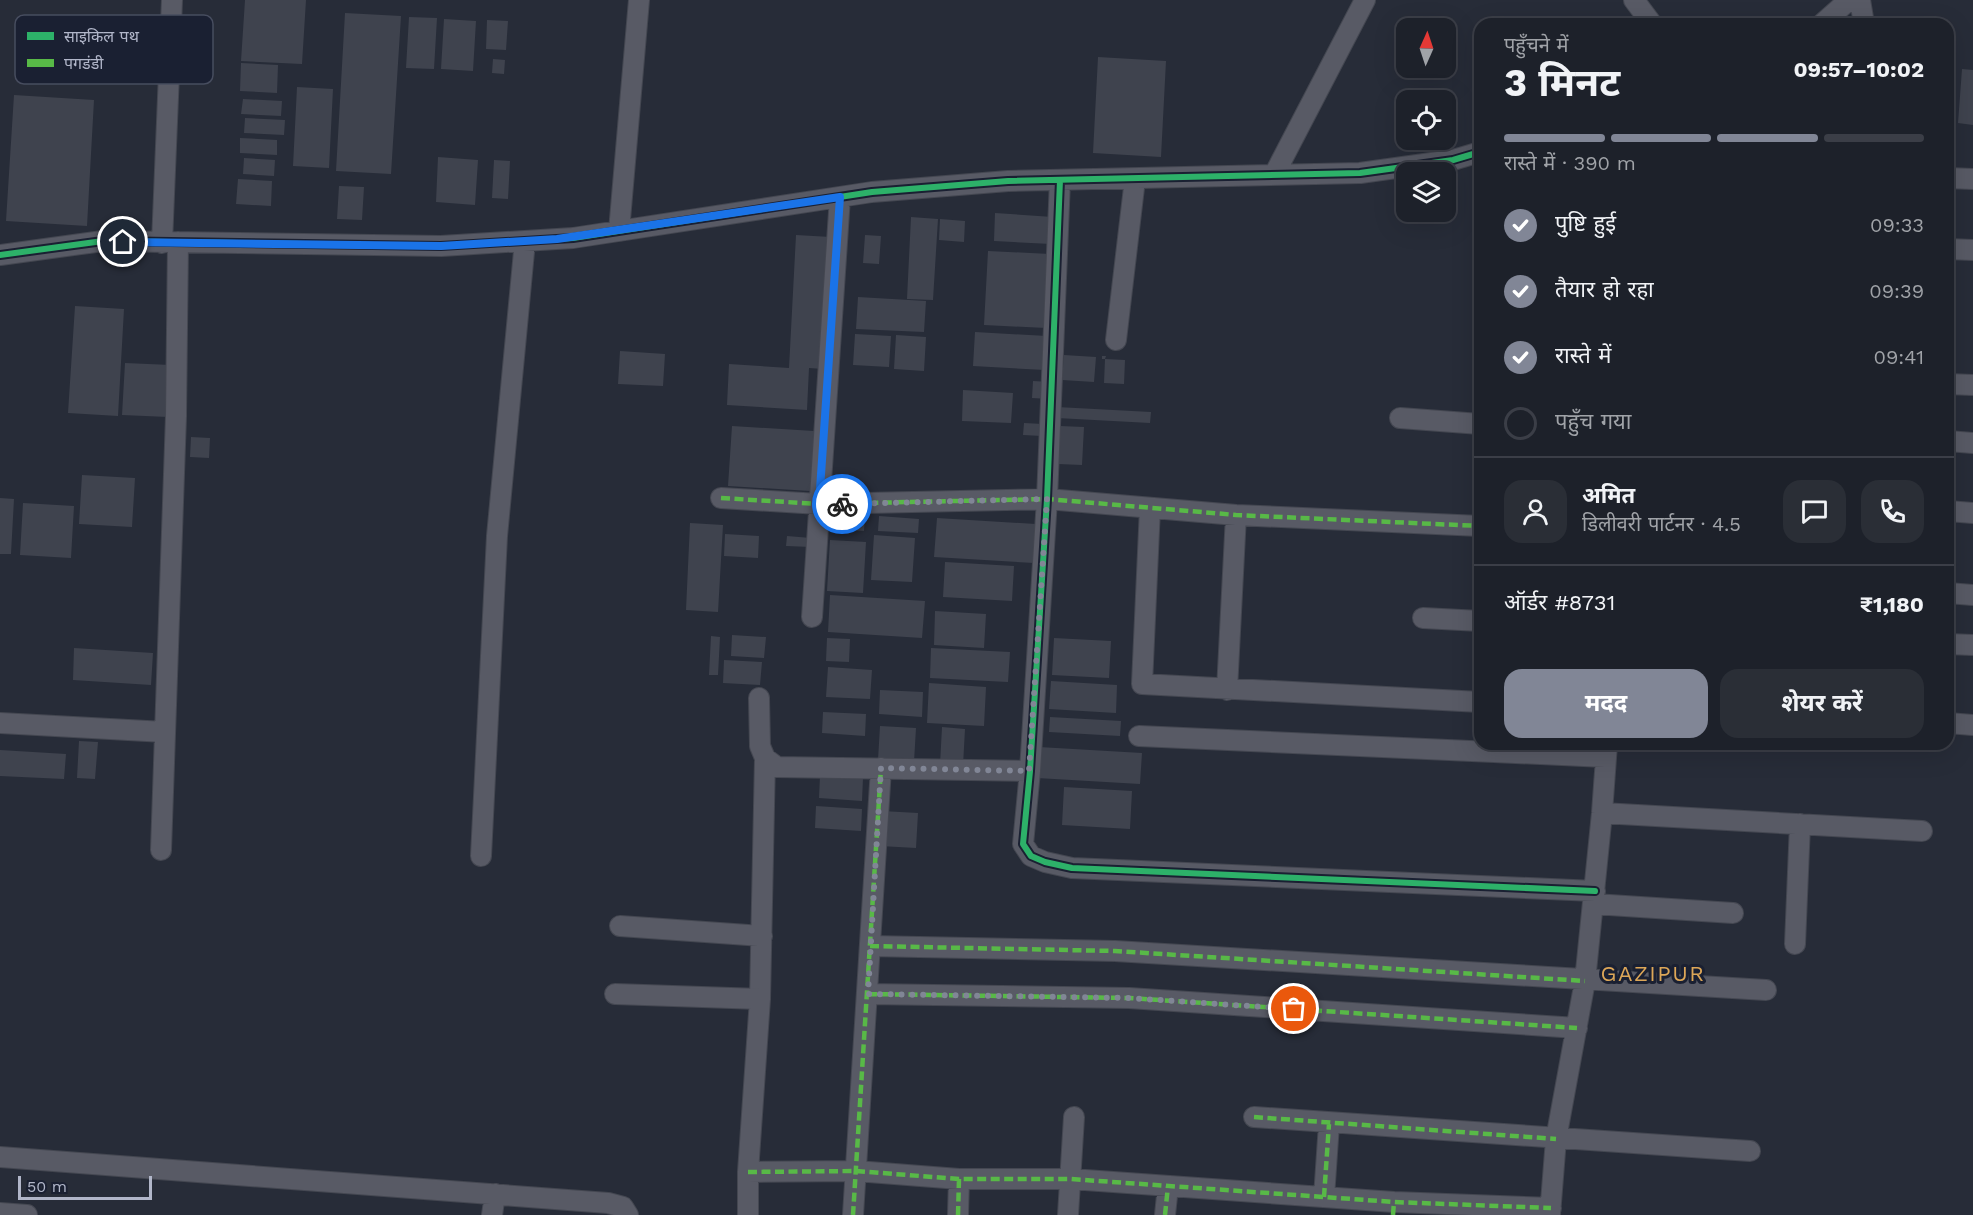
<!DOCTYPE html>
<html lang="hi">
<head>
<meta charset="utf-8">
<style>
  body { margin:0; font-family:"Work Sans","Noto Sans Devanagari",sans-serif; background:#2a2e36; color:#f1f3f6; height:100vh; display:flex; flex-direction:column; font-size:22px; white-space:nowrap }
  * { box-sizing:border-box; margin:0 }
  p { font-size:20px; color:#a0a3a8 }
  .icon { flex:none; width:33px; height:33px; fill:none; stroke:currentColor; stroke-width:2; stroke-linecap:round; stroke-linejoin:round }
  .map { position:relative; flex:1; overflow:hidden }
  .side { position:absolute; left:1474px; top:18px; width:480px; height:732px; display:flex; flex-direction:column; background:#1d212a; border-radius:18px; box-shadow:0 6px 24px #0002,0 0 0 2px #3b3e47 }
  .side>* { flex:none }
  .needle { width:39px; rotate:3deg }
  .fabs { position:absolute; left:1396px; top:18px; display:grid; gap:12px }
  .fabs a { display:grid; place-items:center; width:60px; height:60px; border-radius:12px; background:#1d212a; box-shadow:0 6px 24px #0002,0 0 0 2px #3b3e47; font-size:30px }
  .scale { position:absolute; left:18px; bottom:15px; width:134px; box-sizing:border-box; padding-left:6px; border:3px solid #b1b6c9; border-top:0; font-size:16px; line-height:21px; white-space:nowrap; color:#b1b6c9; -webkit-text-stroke:4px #1a2032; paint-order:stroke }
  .pin { position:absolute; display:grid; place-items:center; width:51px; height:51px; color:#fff; margin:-26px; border:3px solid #fff; border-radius:50%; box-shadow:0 2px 6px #0007 }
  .courier { position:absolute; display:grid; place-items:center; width:60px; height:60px; margin:-30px; border:4px solid #1a73e8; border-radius:50%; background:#fff; color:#222; box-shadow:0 2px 8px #0007 }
  .headline em { font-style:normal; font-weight:700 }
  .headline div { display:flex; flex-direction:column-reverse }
  .headline { display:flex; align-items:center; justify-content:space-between; height:102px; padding:0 30px }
  h1 { font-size:39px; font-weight:700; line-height:45px }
  .bar { display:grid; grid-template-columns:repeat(4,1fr); gap:9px 6px; align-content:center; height:72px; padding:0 30px }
  .bar i { height:8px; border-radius:4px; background:#3b3e47 }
  .bar .on { background:#818696 }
  .bar p { grid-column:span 4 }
  .line { display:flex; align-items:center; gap:15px; padding:0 30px; border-top:2px solid #3b3e47 }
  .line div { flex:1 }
  .round { display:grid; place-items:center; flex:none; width:63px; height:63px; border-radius:18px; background:#2a2e36 }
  ol { padding:0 30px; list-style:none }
  li { display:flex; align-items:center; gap:18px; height:66px }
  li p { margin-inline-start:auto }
  li .icon { padding:6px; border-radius:50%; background:#818696; color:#fff; stroke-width:4 }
  li:last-child { color:#a0a3a8 }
  li i { width:33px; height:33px; border:3px solid #3b3e47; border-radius:50% }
  .button { display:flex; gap:12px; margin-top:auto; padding:12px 30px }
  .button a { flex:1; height:69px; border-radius:18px; background:#818696; color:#fff; font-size:24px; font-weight:700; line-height:69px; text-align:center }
  .button a+a { background:#2a2e36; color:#f1f3f6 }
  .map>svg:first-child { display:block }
</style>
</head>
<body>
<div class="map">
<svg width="1973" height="1215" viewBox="0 0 1973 1215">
  <rect width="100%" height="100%" fill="#272c38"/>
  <path fill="#3f434e" d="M245 0H306L302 64 241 61Z
    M345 13 401 16 391 174 336 171Z
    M409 17 437 18 434 69 406 68Z
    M444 19 476 21 473 71 441 69Z
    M487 20 508 21 506 50 486 49Z
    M1098 57 1166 61 1161 157 1093 153Z
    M493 59 505 60 504 74 492 73Z
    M241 63 278 65 277 93 240 91Z
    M1962 69 1973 70V125L1958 123Z
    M297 87 333 89 329 168 293 166Z
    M14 95 94 100 87 226 6 221Z
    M243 99 282 101 281 116 241 114Z
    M245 118 285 120 284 135 244 133Z
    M240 138 277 140V155L240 153Z
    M438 157 478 160 475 205 436 202Z
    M244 158 275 160 274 176 243 174Z
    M494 160 510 161 508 199 492 198Z
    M238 179 272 181 271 206 236 204Z
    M339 186 364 187 362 220 337 219Z
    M995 213 1053 217 1051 244 994 241Z
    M911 217 938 219 933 300 907 299Z
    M940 219 965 221 964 242 939 240Z
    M796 235 831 237 823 369 809 368 807 410 727 405 729 364 789 368Z
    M865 235 881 236 879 264 863 263Z
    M988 251 1050 254 1046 328 984 325Z
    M858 297 926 301 924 332 856 329Z
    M75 306 124 309 118 416 68 413Z
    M975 332 1047 336 1045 370 973 366Z
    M855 334 891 336 889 367 853 365Z
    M896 335 926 337 924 371 894 369Z
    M620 351 665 354 663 386 618 384Z
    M1064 355 1096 357 1094 382 1062 380Z
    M1102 356H1106L1105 359 1125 360 1124 384 1104 383 1105 359H1102Z
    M125 363 171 365 168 417 122 415Z
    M1033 381 1050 382 1049 399 1032 398Z
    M963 390 1013 393 1011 423 962 421Z
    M1057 407 1151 412 1150 423 1057 418Z
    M1024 423 1043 424 1042 436 1023 435Z
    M732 426 814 431 810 491 728 486Z
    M1060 426 1084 427 1082 465 1058 464Z
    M191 437 210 438 209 458 190 457Z
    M82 475 135 478 132 527 79 524Z
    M0 498 14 499 11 554H0Z
    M23 503 74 506 71 558 20 555Z
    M829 514 865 516 864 531 829 529Z
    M879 516 919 519 918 533 878 531Z
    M937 518 1036 524 1034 563 934 557Z
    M690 523 723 525 718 612 686 610Z
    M725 534 759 536 758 558 724 556Z
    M874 535 915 538 912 582 871 580Z
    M787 536 811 538V547L786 546Z
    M830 540 866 542 863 593 827 591Z
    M945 562 1014 566 1012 601 943 597Z
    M830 595 925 601 922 638 828 632Z
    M935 611 986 614 984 648 934 645Z
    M732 635 766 637 764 658 731 656Z
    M711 636 720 637 718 675H709Z
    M827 638 850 639 849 662 826 661Z
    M1054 638 1111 641 1109 678 1052 675Z
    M74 648 153 653 151 685 73 680Z
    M931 648 1010 652 1008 682 930 678Z
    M724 660 762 662 760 685 723 683Z
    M828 667 872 670 870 699 826 697Z
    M1051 681 1117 685 1116 713 1049 709Z
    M929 683 986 687 984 726 927 723Z
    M880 690 923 692 922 717 879 714Z
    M823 712 866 714 865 736 822 733Z
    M1050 717 1121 721 1120 736 1049 732Z
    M880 726 916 728 914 762 878 760Z
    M942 727 965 729 963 766 940 765Z
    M79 741 98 742 95 779 77 778Z
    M1039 747 1142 753 1140 784 1037 778Z
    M0 750 66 754 64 779 0 776Z
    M820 776 863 778 862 801 819 798Z
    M1064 787 1132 791 1130 829 1062 825Z
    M816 806 862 809 861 831 815 828Z
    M882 811 918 813 916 848 880 846Z"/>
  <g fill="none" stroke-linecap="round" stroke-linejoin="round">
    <defs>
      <path id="minor" d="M1634 0 1652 24
        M1860 0 1864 24
        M1822 24 1849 0
        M1274 175 1365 0
        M1948 178 1973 179
        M1060 180 1047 499 1030 771 1023 844 1031 856 1045 862 1072 868 1595 891
        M619 231 639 0
        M162 243 172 0
        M1948 249 1973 250
        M0 255 103 241 441 246 573 238 872 192 1008 181 1360 173 1453 160 1480 152
        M1116 340 1135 179
        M1948 384 1973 385
        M1400 418 1480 424
        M1948 441 1973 443
        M721 498 819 504 1047 499 1236 515 1480 526
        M1150 508 1142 684 1480 702
        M1948 511 1973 513
        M1948 593 1973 595
        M812 617 840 197
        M1423 618 1480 621
        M1948 644 1973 645
        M1227 690 1236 515
        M759 698 760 746 765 758 777 767 1030 771
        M0 723 165 732
        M1948 723 1973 725
        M1139 736 1605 757
        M1602 813 1922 831
        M161 850 176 416 178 242
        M481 856 497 536 525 241
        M1594 904 1733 913
        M620 926 762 936
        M1795 944 1800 824
        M870 946 1115 951 1766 990
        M615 994 760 999
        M868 994 1129 998 1577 1028
        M1254 1117 1750 1151
        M0 1157 608 1203 623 1207 628 1215
        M748 1172 856 1171 959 1179H1071L1394 1202 1551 1208
        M1324 1197 1329 1124
        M0 1213 27 1215
        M492 1215 495 1194
        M748 1215V1172L760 999 765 758
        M853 1215 881 768
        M958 1215 959 1179
        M1068 1215 1074 1117
        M1165 1215 1168 1186
        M1550 1215 1556 1139 1585 981 1602 813 1607 744"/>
    </defs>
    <use href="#minor" stroke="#444751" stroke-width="22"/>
    <use href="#minor" stroke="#585a65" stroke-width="20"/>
    <path stroke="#58b947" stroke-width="4.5" stroke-dasharray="9 4.5" stroke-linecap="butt" d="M721 498 819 504 1047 499 1236 515 1480 526
      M870 946 1115 951 1585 981
      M868 994 1129 998 1577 1028
      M1254 1117 1556 1139
      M748 1172 856 1171 959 1179H1071L1394 1202 1551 1208
      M1324 1197 1329 1124
      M853 1215 881 768
      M958 1215 959 1179
      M1165 1215 1168 1186
      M1393 1215 1394 1202"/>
    <defs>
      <path id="cycleway" d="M1060 180 1047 499 1030 771 1023 844 1031 856 1045 862 1072 868 1595 891
        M0 255 103 241 441 246 573 238 872 192 1008 181 1360 173 1453 160 1480 152"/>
    </defs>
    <use href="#cycleway" stroke="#1a2032" stroke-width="10"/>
    <use href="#cycleway" stroke="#2db169" stroke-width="6"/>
  </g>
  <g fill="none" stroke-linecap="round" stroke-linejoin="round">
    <path stroke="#818696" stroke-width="6" stroke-dasharray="0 10.8" d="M842 504 1047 499 1029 771 881 768 868 994 1129 998 1294 1009"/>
    <path stroke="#1a73e8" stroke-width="8" d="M123 242 441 246 557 239 840 197 819 504H842"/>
  </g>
  <g text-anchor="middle" stroke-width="6" stroke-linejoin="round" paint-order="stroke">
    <g font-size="22" letter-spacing="1.5" fill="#dda758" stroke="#1a2032">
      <text x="1653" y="981">GAZIPUR</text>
    </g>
  </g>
  <rect x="15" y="15" width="198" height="69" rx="9" fill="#1a2032" stroke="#474d5f" stroke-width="1.5"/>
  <rect x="27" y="32" width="27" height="8" fill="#2db169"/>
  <rect x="27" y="59" width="27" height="8" fill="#58b947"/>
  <g font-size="16" fill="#b1b6c9">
    <text x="64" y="42">साइकिल पथ</text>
    <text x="64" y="69">पगडंडी</text>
  </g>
</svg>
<div class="fabs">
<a><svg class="needle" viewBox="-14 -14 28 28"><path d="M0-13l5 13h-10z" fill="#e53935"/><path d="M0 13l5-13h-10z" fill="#a0a3a8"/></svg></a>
<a><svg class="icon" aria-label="locate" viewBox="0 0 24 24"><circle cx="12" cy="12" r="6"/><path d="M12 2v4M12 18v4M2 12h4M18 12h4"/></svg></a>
<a><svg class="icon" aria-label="layers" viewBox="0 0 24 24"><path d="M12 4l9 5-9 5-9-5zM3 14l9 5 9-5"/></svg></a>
</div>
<div class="scale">50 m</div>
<div class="pin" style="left:1294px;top:1009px;background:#ea580c"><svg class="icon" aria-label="bag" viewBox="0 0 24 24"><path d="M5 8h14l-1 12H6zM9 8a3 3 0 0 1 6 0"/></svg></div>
<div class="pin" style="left:123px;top:242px;background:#1f2937"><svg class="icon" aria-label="home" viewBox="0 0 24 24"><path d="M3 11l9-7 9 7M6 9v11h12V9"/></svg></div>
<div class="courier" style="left:842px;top:504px"><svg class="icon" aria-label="bike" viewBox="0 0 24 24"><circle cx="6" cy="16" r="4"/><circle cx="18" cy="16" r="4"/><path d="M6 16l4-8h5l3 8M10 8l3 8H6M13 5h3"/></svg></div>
<section class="side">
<div class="headline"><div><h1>3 मिनट</h1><p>पहुँचने में</p></div><em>09:57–10:02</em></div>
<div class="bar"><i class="on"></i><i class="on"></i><i class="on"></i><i></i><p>रास्ते में · 390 m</p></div>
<ol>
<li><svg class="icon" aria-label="check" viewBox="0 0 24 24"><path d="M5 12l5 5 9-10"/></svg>पुष्टि हुई<p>09:33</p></li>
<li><svg class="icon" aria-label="check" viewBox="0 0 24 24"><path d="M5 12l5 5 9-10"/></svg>तैयार हो रहा<p>09:39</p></li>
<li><svg class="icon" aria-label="check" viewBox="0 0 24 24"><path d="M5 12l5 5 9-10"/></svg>रास्ते में<p>09:41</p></li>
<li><i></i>पहुँच गया</li>
</ol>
<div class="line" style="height:108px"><a class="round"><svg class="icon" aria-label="person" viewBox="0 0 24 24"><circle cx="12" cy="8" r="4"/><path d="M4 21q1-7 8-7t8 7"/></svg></a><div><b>अमित</b><p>डिलीवरी पार्टनर · 4.5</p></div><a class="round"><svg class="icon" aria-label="chat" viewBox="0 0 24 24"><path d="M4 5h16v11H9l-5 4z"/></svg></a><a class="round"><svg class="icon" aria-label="phone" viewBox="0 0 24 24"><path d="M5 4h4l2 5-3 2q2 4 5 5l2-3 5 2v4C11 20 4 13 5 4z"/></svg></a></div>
<div class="line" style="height:78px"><div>ऑर्डर #8731</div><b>₹1,180</b></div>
<div class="button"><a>मदद</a><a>शेयर करें</a></div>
</section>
</div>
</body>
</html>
